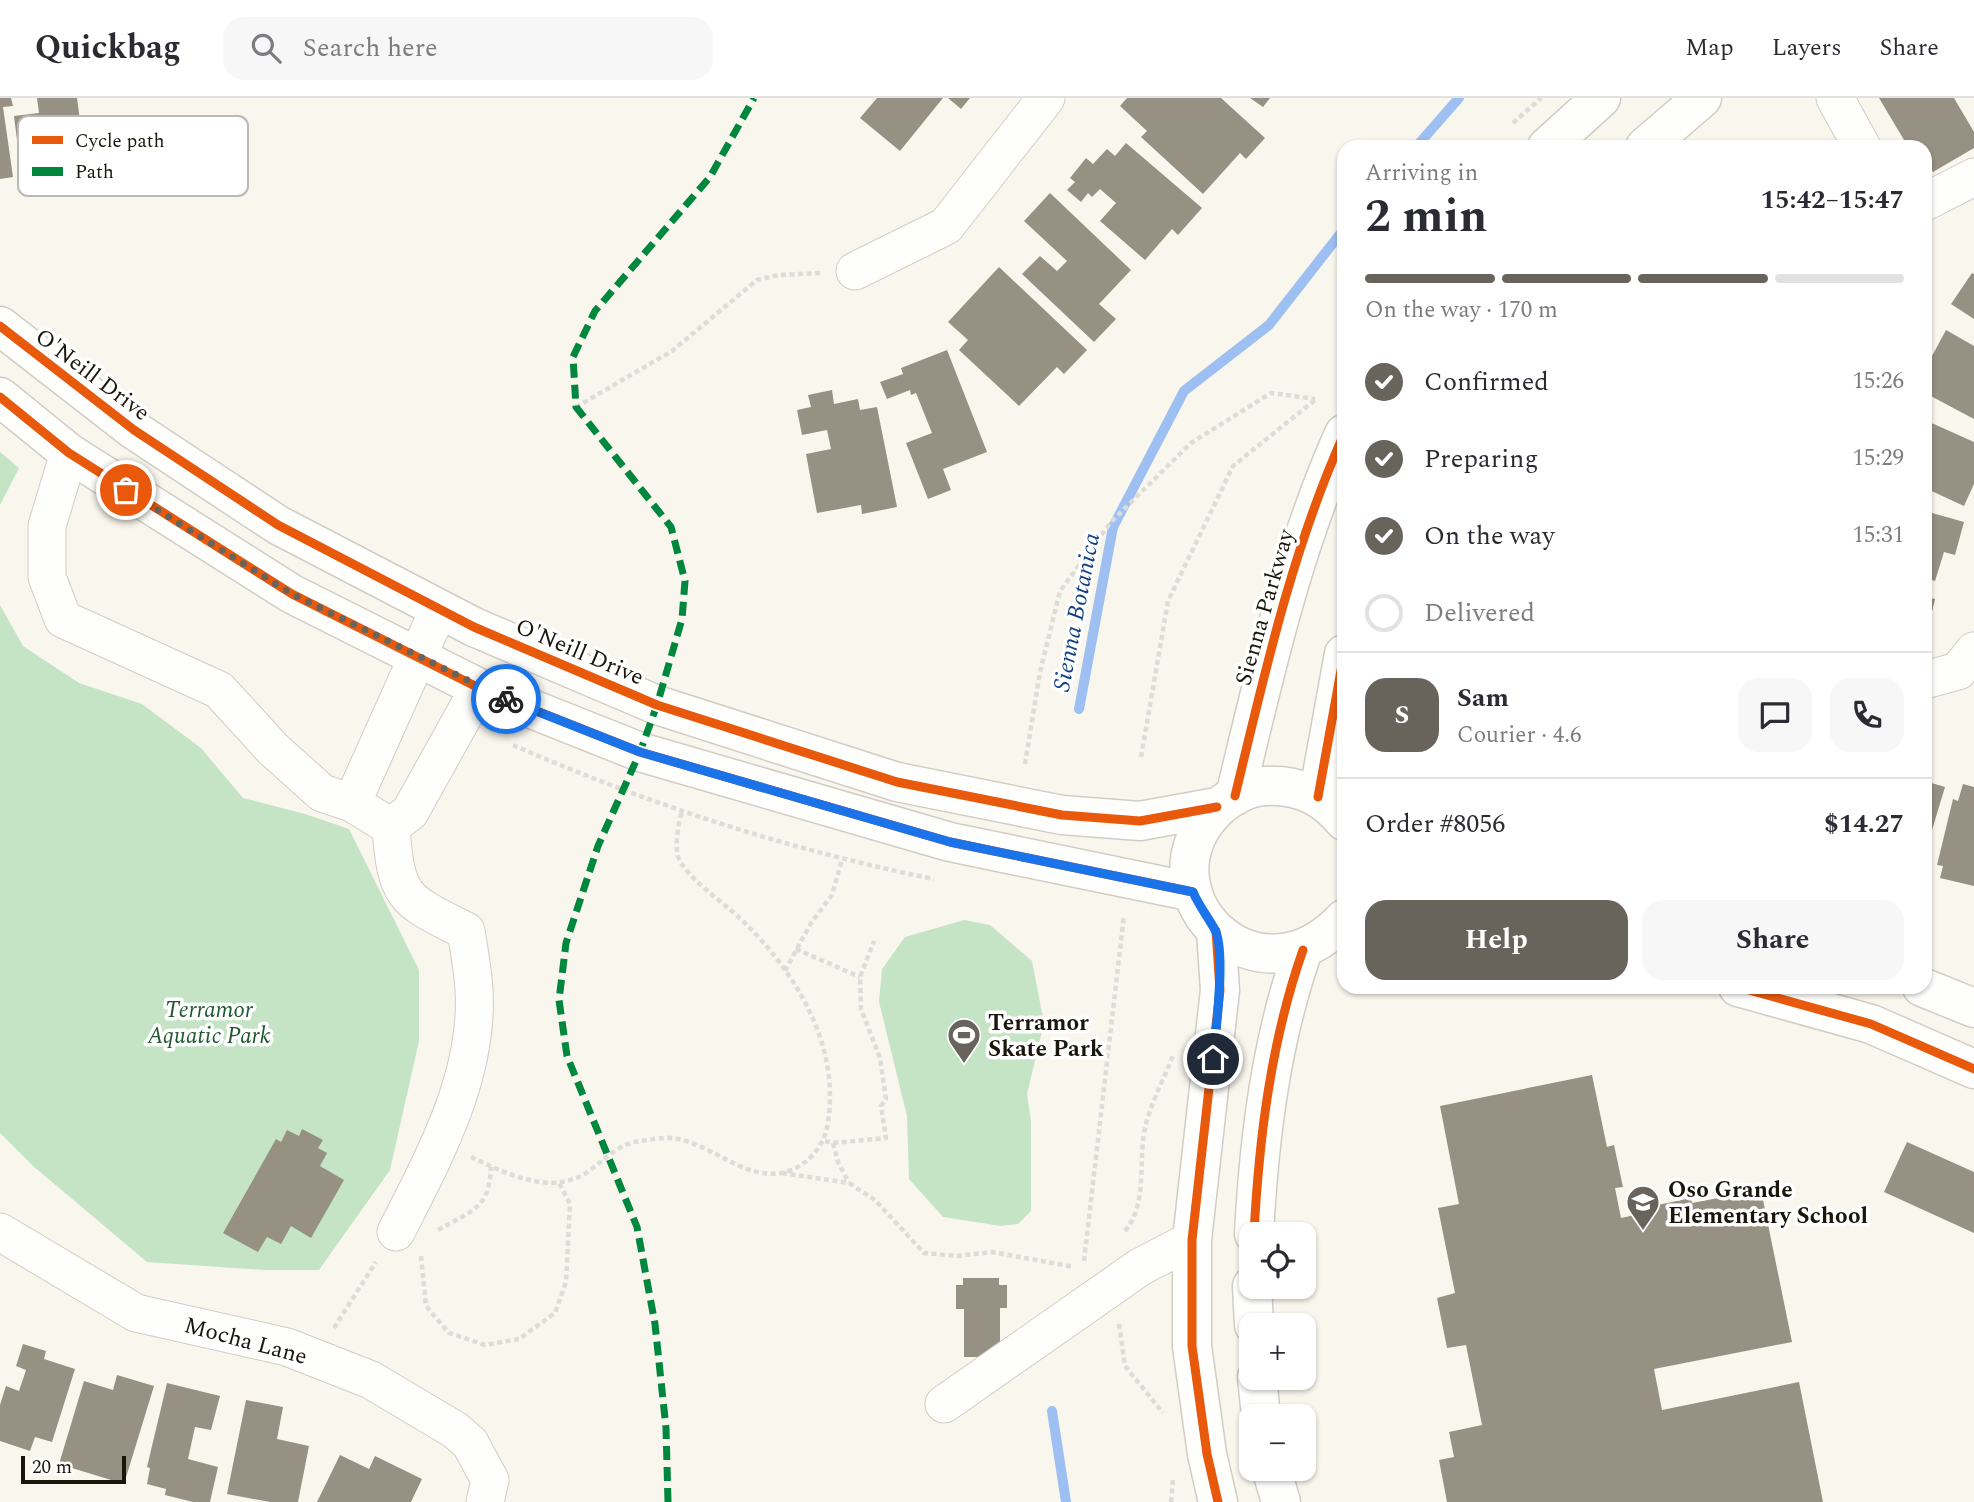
<!DOCTYPE html>
<html lang="en">
<head>
<meta charset="utf-8">
<style>
  body { margin:0; font-family:Spectral,serif; background:#f7f7f7; color:#2b2b33; height:100vh; display:flex; flex-direction:column; font-size:26px; white-space:nowrap }
  * { box-sizing:border-box; margin:0 }
  p { font-size:23px; color:#7c7c81 }
  .icon { flex:none; width:38px; height:38px; fill:none; stroke:currentColor; stroke-width:2; stroke-linecap:round; stroke-linejoin:round }
  .map { position:relative; flex:1; overflow:hidden }
  .side { position:absolute; left:1337px; top:42px; width:595px; height:854px; display:flex; flex-direction:column; background:#fff; border-radius:21px; box-shadow:0 2px 5px #0004 }
  .side>* { flex:none }
  .controls { position:absolute; left:1239px; top:1124px; display:grid; gap:14px }
  .controls a { display:grid; place-items:center; width:77px; height:77px; border-radius:14px; background:#fff; box-shadow:0 2px 5px #0004; font-size:35px }
  .scale { position:absolute; left:21px; bottom:18px; width:105px; box-sizing:border-box; padding-left:7px; border:4px solid #1a160c; border-top:0; font-size:19px; line-height:24px; white-space:nowrap; color:#1a160c; -webkit-text-stroke:5px #fff; paint-order:stroke }
  .pin { position:absolute; display:grid; place-items:center; width:60px; height:60px; color:#fff; margin:-30px; border:4px solid #fff; border-radius:50%; box-shadow:0 2px 7px #0007 }
  .courier { position:absolute; display:grid; place-items:center; width:70px; height:70px; margin:-35px; border:5px solid #1a73e8; border-radius:50%; background:#fff; color:#222; box-shadow:0 2px 9px #0007 }
  .head em { font-style:normal; font-weight:700 }
  .head div { display:flex; flex-direction:column-reverse }
  .head { display:flex; align-items:center; justify-content:space-between; height:119px; padding:0 28px }
  h1 { font-size:46px; font-weight:700; line-height:52px }
  .bar { display:grid; grid-template-columns:repeat(4,1fr); gap:10px 7px; align-content:center; height:84px; padding:0 28px }
  .bar i { height:9px; border-radius:5px; background:#e1e1e2 }
  .bar .selected { background:#68645b }
  .bar p { grid-column:span 4 }
  .line { display:flex; align-items:center; gap:18px; padding:0 28px; border-top:2px solid #e1e1e2 }
  .line div { flex:1 }
  .round { display:grid; place-items:center; flex:none; width:74px; height:74px; border-radius:21px; background:#f7f7f7 }
  ol { padding:0 28px; list-style:none }
  li { display:flex; align-items:center; gap:21px; height:77px }
  li p { margin-inline-start:auto }
  li .icon { padding:7px; border-radius:50%; background:#68645b; color:#fff; stroke-width:4 }
  li:last-child { color:#7c7c81 }
  li i { width:38px; height:38px; border:4px solid #e1e1e2; border-radius:50% }
  .action { display:flex; gap:14px; margin-top:auto; padding:14px 28px }
  .action a { flex:1; height:80px; border-radius:21px; background:#68645b; color:#fff; font-size:28px; font-weight:700; line-height:80px; text-align:center }
  .action a+a { background:#f7f7f7; color:#2b2b33 }
  header { display:flex; align-items:center; gap:42px; box-sizing:border-box; height:98px; padding:0 35px; background:#fff; border-bottom:2px solid #e1e1e2 }
  header strong { font-size:33px }
  nav { display:flex; gap:38px; margin-inline-start:auto; font-size:24px }
  .search { width:490px; height:63px; background:#f7f7f7; display:flex; align-items:center; gap:18px; box-sizing:border-box; padding:0 24px; border-radius:21px; color:#7c7c81; font-size:26px }
  .map>svg:first-child { display:block }
</style>
</head>
<body>
<header>
<strong>Quickbag</strong>
<div class="search"><svg class="icon" aria-label="search" viewBox="0 0 24 24"><circle cx="10" cy="10" r="6"/><path d="M15 15l6 6"/></svg>Search here</div>
<nav><a>Map</a><a>Layers</a><a>Share</a></nav>
</header>
<div class="map">
<svg width="1974" height="1404" viewBox="0 0 1974 1404">
  <rect width="100%" height="100%" fill="#f9f6ed"/>
  <path fill="#c5e4c6" d="M0 354 19 370 0 407Z
    M0 507 23 548 79 585 142 606 201 650 243 700 305 716 349 731 419 872V943L390 1072 319 1172H264L147 1164 33 1068 0 1035Z
    M964 822 990 827 1032 863 1044 925 1027 996 1031 1023V1113L1018 1126 1001 1128 943 1119 909 1081 907 1018 879 904 882 871 905 839Z"/>
  <g fill="none" stroke-linecap="round" stroke-linejoin="round">
    <path stroke="#9dbff1" stroke-width="10" d="M1416 49 1459 0
      M1079 611 1113 429 1184 293 1269 227 1344 131
      M1052 1313 1066 1404"/>
  </g>
  <path fill="#969183" d="M0 0H11L13 8 3 9 13 79 0 81Z
    M37 0H77L81 30 55 34 58 53 19 58 14 18 39 15Z
    M877 0H943L900 53 860 20Z
    M948 0H970L961 11Z
    M1127 0H1221L1265 40 1246 61 1240 55 1203 96 1141 39 1147 33 1120 8Z
    M1250 0H1270L1263 9Z
    M1879 0H1954L1974 34V50L1933 74 1925 62V49H1917L1914 43 1907 47Z
    M1126 45 1202 110 1178 137 1172 131 1145 162 1100 123 1116 105 1100 91 1092 99 1088 95 1081 104 1067 92 1075 84 1070 80 1086 60 1093 66 1107 51 1115 58Z
    M1050 95 1131 172 1099 206 1116 221 1094 244 1022 176 1040 158 1057 173 1067 163 1024 123Z
    M999 169 1087 252 1064 276 1057 269 1019 308 959 252 968 242 948 224Z
    M1972 175 1974 176V221L1951 206Z
    M1946 232 1974 248V321L1925 295V271Z
    M947 252 987 354 943 371 951 392 928 401 906 345 932 335 916 295 911 297 910 292 887 301 880 284 903 276 901 270Z
    M832 292 834 306 858 301 860 312 877 309 897 409 862 416 861 407 817 415 806 356 831 351 827 332 802 337 797 312 811 309 808 297Z
    M1925 322 1974 344V386L1964 408 1925 390Z
    M1925 413 1964 424 1955 457 1944 454 1935 483 1925 480Z
    M1925 499 1935 501 1926 538H1925Z
    M1925 683 1945 689 1926 752H1925Z
    M1963 686 1974 689V788L1940 780 1943 768 1937 767 1953 701 1958 703Z
    M1592 977 1607 1049 1614 1047 1623 1089 1615 1090 1621 1120 1649 1114 1648 1109 1691 1100 1692 1105 1761 1092 1792 1244 1654 1271 1662 1312 1799 1284 1823 1404H1447L1439 1362 1454 1359 1449 1334 1482 1327 1466 1247 1447 1250 1437 1200 1455 1195 1438 1110 1459 1106 1440 1008Z
    M302 1031 323 1042 318 1050 327 1055 320 1068 344 1082 311 1140 291 1128 281 1146 267 1139 258 1154 223 1135 276 1041 281 1044 287 1032 299 1038Z
    M1907 1044 1974 1074V1135L1884 1094Z
    M963 1180H999V1187H1007V1210H1000V1259H964V1211H956V1187H963Z
    M23 1246 46 1253 44 1261 75 1271 52 1344 35 1339 30 1353 0 1343V1307L6 1288 19 1293 26 1272 16 1268Z
    M117 1277 154 1288 124 1386 59 1366 84 1283 113 1292Z
    M167 1285 220 1298 211 1332 195 1329 188 1361 218 1369 210 1404H193L165 1397 166 1391 147 1386 150 1370 147 1369Z
    M246 1302 283 1309 277 1341 309 1348 298 1404H270L227 1396Z
    M340 1357 369 1371 375 1358 422 1381 411 1404H317Z"/>
  <g fill="none" stroke-linecap="round" stroke-linejoin="round">
    <defs>
      <path id="minor" d="M1835 0 1862 49
        M1925 104 1974 79
        M855 173 946 128 1046 0
        M69 355 47 428V479L63 521 219 592 273 651 322 695 352 705 391 729C396 801 404 802 466 833 469 852 473 872 474 892 479 978 434 1059 396 1134
        M1925 582 1958 573 1974 553
        M352 705 439 511
        M391 729 410 714 479 590
        M0 1134 136 1215 287 1249 371 1282 455 1332 470 1345 490 1382 485 1404
        M944 1306 1140 1169 1192 1142"/>
      <path id="major" d="M1547 49 1601 0
        M1645 49 1702 0
        M0 228 134 332 278 427 474 529 657 607 897 684 1062 717 1140 723 1217 709
        M0 299 69 355 292 496 479 590 640 654 950 744 1193 794
        M1235 698C1265 574 1292 452 1344 336
        M1318 699 1344 556
        M1344 723C1324 698 1297 686 1265 688 1244 689 1223 703 1210 718 1142 799 1257 914 1344 821
        M1216 833 1220 892 1192 1142V1248L1207 1356 1218 1404
        M1738 889 1871 926 1974 971
        M1922 889 1974 910
        M1254 1136C1259 1040 1271 943 1303 852
        M1252 1188 1254 1227
        M1257 1279 1261 1318
        M1271 1370 1281 1404"/>
    </defs>
    <use href="#minor" stroke="#d1cdc4" stroke-width="39"/>
    <use href="#major" stroke="#d1cdc4" stroke-width="41"/>
    <path stroke="#dddcd9" stroke-width="4.5" stroke-dasharray="5 3.5" stroke-linecap="butt" d="M1513 25 1541 0
      M576 309 672 253 757 182 779 177 821 175
      M513 647C648 706 789 752 934 781
      M1141 659 1168 503 1233 368 1315 302
      M1025 666 1040 574 1060 493 1111 424 1191 345 1271 295 1315 301
      M796 851 860 879
      M785 873 811 825 832 797 842 761
      M825 1043 833 1045 886 1040 881 1008 886 1001 880 960 861 911 860 879 874 843
      M833 1045 838 1064 849 1085
      M471 1059C505 1075 549 1098 586 1075 604 1063 617 1046 640 1043 649 1042 662 1039 671 1040 708 1043 743 1082 781 1075 807 1070 825 1048 828 1024 840 947 796 875 743 823 722 803 698 789 681 765 673 754 678 726 682 714
      M782 1075 849 1085 875 1102 924 1155 957 1158 992 1154 1074 1169
      M438 1132C472 1112 489 1112 491 1069
      M1125 1133C1149 1105 1137 1059 1146 1026 1152 1003 1164 980 1173 958
      M421 1158 426 1208 449 1235 485 1247 519 1241 555 1215 566 1184 570 1106 558 1083
      M1084 1163 1124 817
      M1119 1226 1125 1268 1163 1315
      M334 1230 376 1164
      M1171 1404 1173 1382"/>
    <use href="#minor" stroke="#fefefc" stroke-width="37"/>
    <use href="#major" stroke="#fefefc" stroke-width="38"/>
    <path stroke="#00873e" stroke-width="7" stroke-dasharray="14 7" stroke-linecap="butt" d="M668 1404 666 1330 655 1226 637 1129 567 958 559 902 566 845 598 748 640 654 657 607 682 521 685 483 671 429 576 309 573 259 595 213 710 79 754 0"/>
    <defs>
      <path id="cycleway" d="M0 228 134 332 278 427 474 529 657 607 897 684 1062 717 1140 723 1217 709
        M0 299 69 355 292 496 479 590 640 654 950 744 1193 794
        M1235 698C1265 574 1292 452 1344 336
        M1318 699 1344 556
        M1216 833 1220 892 1192 1142V1248L1207 1356 1218 1404
        M1738 889 1871 926 1974 971
        M1254 1136C1259 1040 1271 943 1303 852"/>
    </defs>
    <use href="#cycleway" stroke="#fff" stroke-width="13"/>
    <use href="#cycleway" stroke="#e8590c" stroke-width="9"/>
  </g>
  <g fill="none" stroke-linecap="round" stroke-linejoin="round">
    <path stroke="#68645b" stroke-width="7" stroke-dasharray="0 12.6" d="M126 392 292 496 506 601"/>
    <path stroke="#1a73e8" stroke-width="9" d="M506 601 640 654 950 744 1193 794C1199 808 1208 819 1215 832 1226 853 1216 934 1213 961"/>
  </g>
  <defs>
    <symbol id="stadium-pin" viewBox="-11 -11 22 30"><path d="M0 17L-7.5 6A9.5 9.5 0 1 1 7.5 6Z" fill="#68645b" stroke="#fff"/><path d="M0-5a6.5 5 0 1 0 0 10a6.5 5 0 1 0 0-10ZM-3.5-1.8h7v3.6h-7Z" fill="#fff"/></symbol>
    <symbol id="school-pin" viewBox="-11 -11 22 30"><path d="M0 17L-7.5 6A9.5 9.5 0 1 1 7.5 6Z" fill="#68645b" stroke="#fff"/><path d="M0-5L7-2L0 1L-7-2ZM-4 1L0 2.5L4 1V4Q0 6-4 4Z" fill="#fff"/></symbol>
  </defs>
  <g fill-rule="evenodd">
    <use href="#stadium-pin" x="945" y="918" width="38" height="52"/>
    <use href="#school-pin" x="1624" y="1085" width="38" height="52"/>
  </g>
  <g text-anchor="middle" stroke-width="7" stroke-linejoin="round" paint-order="stroke">
    <g font-size="23" fill="#1a160c" stroke="#fff">
      <text transform="translate(93 276) rotate(37)" y="8">O'Neill Drive</text>
      <text transform="translate(1264 509) rotate(-74)" y="8">Sienna Parkway</text>
      <text transform="translate(580 553) rotate(23)" y="8">O'Neill Drive</text>
      <text transform="translate(246 1242) rotate(15)" y="8">Mocha Lane</text>
    </g>
    <g font-size="23" font-style="italic" fill="#1e582e" stroke="#fff">
      <text x="209" y="919">Terramor<tspan x="209" dy="26">Aquatic Park</tspan></text>
    </g>
    <g font-size="23" font-weight="bold" fill="#1a160c" stroke="#fff" text-anchor="start">
      <text x="988" y="932">Terramor<tspan x="988" dy="26">Skate Park</tspan></text>
      <text x="1668" y="1099">Oso Grande<tspan x="1668" dy="26">Elementary School</tspan></text>
    </g>
    <g font-size="24" font-style="italic" fill="#124083" stroke="#fff">
      <text transform="translate(1076 514) rotate(-79)" y="8">Sienna Botanica</text>
    </g>
  </g>
  <rect x="18" y="18" width="230" height="80" rx="10" fill="#fff" stroke="#bab9b6" stroke-width="2"/>
  <rect x="32" y="38" width="31" height="8" fill="#e8590c"/>
  <rect x="32" y="69" width="31" height="9" fill="#00873e"/>
  <g font-size="19" fill="#1a160c">
    <text x="75" y="49">Cycle path</text>
    <text x="75" y="80">Path</text>
  </g>
</svg>
<div class="controls">
<a><svg class="icon" aria-label="locate" viewBox="0 0 24 24"><circle cx="12" cy="12" r="6"/><path d="M12 2v4M12 18v4M2 12h4M18 12h4"/></svg></a>
<a>+</a>
<a>−</a>
</div>
<div class="scale">20 m</div>
<div class="pin" style="left:126px;top:392px;background:#ea580c"><svg class="icon" aria-label="bag" viewBox="0 0 24 24"><path d="M5 8h14l-1 12H6zM9 8a3 3 0 0 1 6 0"/></svg></div>
<div class="pin" style="left:1213px;top:961px;background:#1f2937"><svg class="icon" aria-label="home" viewBox="0 0 24 24"><path d="M3 11l9-7 9 7M6 9v11h12V9"/></svg></div>
<div class="courier" style="left:506px;top:601px"><svg class="icon" aria-label="bike" viewBox="0 0 24 24"><circle cx="6" cy="16" r="4"/><circle cx="18" cy="16" r="4"/><path d="M6 16l4-8h5l3 8M10 8l3 8H6M13 5h3"/></svg></div>
<section class="side">
<div class="head"><div><h1>2 min</h1><p>Arriving in</p></div><em>15:42–15:47</em></div>
<div class="bar"><i class="selected"></i><i class="selected"></i><i class="selected"></i><i></i><p>On the way · 170 m</p></div>
<ol>
<li><svg class="icon" aria-label="check" viewBox="0 0 24 24"><path d="M5 12l5 5 9-10"/></svg>Confirmed<p>15:26</p></li>
<li><svg class="icon" aria-label="check" viewBox="0 0 24 24"><path d="M5 12l5 5 9-10"/></svg>Preparing<p>15:29</p></li>
<li><svg class="icon" aria-label="check" viewBox="0 0 24 24"><path d="M5 12l5 5 9-10"/></svg>On the way<p>15:31</p></li>
<li><i></i>Delivered</li>
</ol>
<div class="line" style="height:126px"><b class="round" style="background:#68645b;color:#fff">S</b><div><b>Sam</b><p>Courier · 4.6</p></div><a class="round"><svg class="icon" aria-label="chat" viewBox="0 0 24 24"><path d="M4 5h16v11H9l-5 4z"/></svg></a><a class="round"><svg class="icon" aria-label="phone" viewBox="0 0 24 24"><path d="M5 4h4l2 5-3 2q2 4 5 5l2-3 5 2v4C11 20 4 13 5 4z"/></svg></a></div>
<div class="line" style="height:91px"><div>Order #8056</div><b>$14.27</b></div>
<div class="action"><a>Help</a><a>Share</a></div>
</section>
</div>
</body>
</html>
